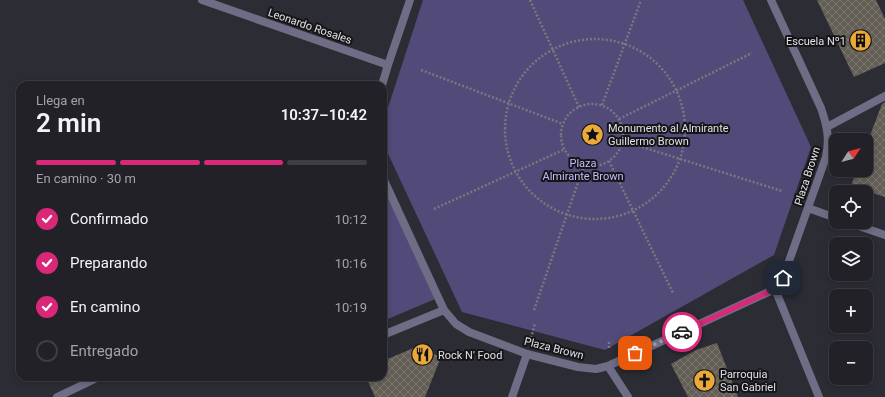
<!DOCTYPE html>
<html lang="es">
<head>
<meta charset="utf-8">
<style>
  body { margin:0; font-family:Roboto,sans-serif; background:#2d2e33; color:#f1f3f6; height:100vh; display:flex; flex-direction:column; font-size:15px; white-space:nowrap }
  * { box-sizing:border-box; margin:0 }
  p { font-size:13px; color:#a2a3a7 }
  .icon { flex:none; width:22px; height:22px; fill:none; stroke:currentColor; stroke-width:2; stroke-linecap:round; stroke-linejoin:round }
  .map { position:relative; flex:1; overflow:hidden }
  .panel { position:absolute; left:16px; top:81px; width:371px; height:300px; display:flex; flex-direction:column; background:#212127; border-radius:12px; box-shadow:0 2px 6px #0003,0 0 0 1px #3e3e44 }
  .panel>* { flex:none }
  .needle { width:26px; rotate:54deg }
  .controls { position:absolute; left:829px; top:133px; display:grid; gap:8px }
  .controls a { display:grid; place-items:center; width:44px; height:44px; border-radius:8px; background:#212127; box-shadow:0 2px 6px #0003,0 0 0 1px #3e3e44; font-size:20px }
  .pin { position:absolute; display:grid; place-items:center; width:34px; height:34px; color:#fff; margin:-17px; border-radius:8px; box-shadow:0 2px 6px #0006 }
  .courier { position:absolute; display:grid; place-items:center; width:40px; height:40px; margin:-20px; border:3px solid #db2777; border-radius:50%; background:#fff; color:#222; box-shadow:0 1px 5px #0007 }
  .summary em { font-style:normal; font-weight:600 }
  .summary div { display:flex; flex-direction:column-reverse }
  .summary { display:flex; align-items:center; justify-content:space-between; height:68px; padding:0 20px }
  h1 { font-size:26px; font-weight:600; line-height:30px }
  .bar { display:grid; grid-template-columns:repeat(4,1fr); gap:6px 4px; align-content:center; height:48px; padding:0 20px }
  .bar i { height:5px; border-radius:3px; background:#3e3e44 }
  .bar .selected { background:#db2777 }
  .bar p { grid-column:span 4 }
  ol { padding:0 20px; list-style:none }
  li { display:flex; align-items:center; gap:12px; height:44px }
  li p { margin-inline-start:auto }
  li .icon { padding:4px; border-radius:50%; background:#db2777; color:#fff; stroke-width:4 }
  li:last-child { color:#a2a3a7 }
  li i { width:22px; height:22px; border:2px solid #3e3e44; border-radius:50% }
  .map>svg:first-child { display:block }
</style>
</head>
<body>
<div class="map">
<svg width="885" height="397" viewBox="0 0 885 397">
  <defs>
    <pattern id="building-cross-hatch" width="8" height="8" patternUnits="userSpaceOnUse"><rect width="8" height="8" fill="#645f56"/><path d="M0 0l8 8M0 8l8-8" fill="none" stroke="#7a766e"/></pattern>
  </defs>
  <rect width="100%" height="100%" fill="#2c2c34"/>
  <path fill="#524b79" d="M423 0H743L811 147 774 255 605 350 462 312 383 143V123Z
    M383 186 435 299 383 321Z"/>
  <path fill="url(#building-cross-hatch)" d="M817 0H876L885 19V63L854 77Z
    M885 102V197L851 186 857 170H866V146L882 104Z
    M717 343 738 397H688L671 364 696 350Z
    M416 347 441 357 425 397H375L366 377H383V361Z"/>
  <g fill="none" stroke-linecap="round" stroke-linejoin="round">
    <path stroke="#78787f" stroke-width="2.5" stroke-dasharray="2 2" stroke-linecap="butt" d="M530 0 579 107
      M505 129a90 90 0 1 1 180 0a90 90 0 1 1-180 0Z
      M421 70 563 124
      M561 135a31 31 0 1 1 62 0a31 31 0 1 1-62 0Z
      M602 105 641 0
      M619 119 752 53
      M623 141 782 191
      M609 161 673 293
      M434 209 565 149
      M534 310 584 165
      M531 338 535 323
      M609 348V340"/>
    <path stroke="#6f6d85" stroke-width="8" d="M202 0 388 65
      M382 85 388 65 410 0
      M827 127 885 96
      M383 178 444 310 456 324 469 332 527 354 578 367 596 369 608 366 775 289 783 278 826 157C830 138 827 126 821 108L771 0
      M808 208 836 218
      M847 222 885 235
      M775 289 819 397
      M383 335 444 310
      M608 366 628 397
      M57 397 99 377
      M512 397 527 354"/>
  </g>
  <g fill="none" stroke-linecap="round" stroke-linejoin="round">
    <path stroke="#a1a1a7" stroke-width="4" stroke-dasharray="0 7.2" d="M635 353 682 332"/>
    <path stroke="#db2777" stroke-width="5" d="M682 332 775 289 783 278"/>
  </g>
  <defs>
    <symbol id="building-disc" viewBox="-11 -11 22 22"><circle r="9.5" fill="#eba93a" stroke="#151518"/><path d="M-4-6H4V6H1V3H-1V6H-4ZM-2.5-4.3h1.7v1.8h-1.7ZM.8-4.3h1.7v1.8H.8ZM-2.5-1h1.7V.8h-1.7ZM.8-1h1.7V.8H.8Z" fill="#111"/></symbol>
    <symbol id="sight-disc" viewBox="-11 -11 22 22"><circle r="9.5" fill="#eba93a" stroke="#151518"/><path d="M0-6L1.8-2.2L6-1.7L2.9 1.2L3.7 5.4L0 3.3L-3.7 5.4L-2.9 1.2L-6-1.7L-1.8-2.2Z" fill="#111"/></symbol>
    <symbol id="restaurant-disc" viewBox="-11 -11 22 22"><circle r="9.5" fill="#eba93a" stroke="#151518"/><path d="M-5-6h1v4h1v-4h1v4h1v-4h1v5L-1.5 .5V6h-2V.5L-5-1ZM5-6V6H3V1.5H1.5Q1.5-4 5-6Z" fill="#111"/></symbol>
    <symbol id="church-disc" viewBox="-11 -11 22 22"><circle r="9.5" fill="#eba93a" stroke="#151518"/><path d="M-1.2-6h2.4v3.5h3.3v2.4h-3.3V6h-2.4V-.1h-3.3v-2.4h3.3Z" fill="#111"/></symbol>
  </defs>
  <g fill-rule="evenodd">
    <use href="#building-disc" x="848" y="28" width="25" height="25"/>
    <use href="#sight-disc" x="580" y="122" width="25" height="25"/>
    <use href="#restaurant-disc" x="410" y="342" width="25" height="25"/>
    <use href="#church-disc" x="692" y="368" width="25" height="25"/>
  </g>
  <g text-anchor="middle" stroke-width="4" stroke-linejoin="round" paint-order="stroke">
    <g font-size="11" fill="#e0e0e5" stroke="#151518">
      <text transform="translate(310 26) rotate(19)" y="4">Leonardo Rosales</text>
      <text transform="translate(807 176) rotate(-72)" y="4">Plaza Brown</text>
      <text transform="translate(554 348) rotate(14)" y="4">Plaza Brown</text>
    </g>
    <g font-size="11" fill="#e0e0e5" stroke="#151518" text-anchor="start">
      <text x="846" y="45" text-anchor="end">Escuela Nº1</text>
      <text x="608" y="132">Monumento al Almirante<tspan x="608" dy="13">Guillermo Brown</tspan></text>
      <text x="438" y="359">Rock N' Food</text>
      <text x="720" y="378">Parroquia<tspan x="720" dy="13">San Gabriel</tspan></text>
    </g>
    <g font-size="11" fill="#c3bbfc" stroke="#151518">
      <text x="583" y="167">Plaza<tspan x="583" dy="13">Almirante Brown</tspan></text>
    </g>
  </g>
</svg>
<div class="controls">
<a><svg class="needle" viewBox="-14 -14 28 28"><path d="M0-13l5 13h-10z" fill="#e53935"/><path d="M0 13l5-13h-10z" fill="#a2a3a7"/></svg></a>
<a><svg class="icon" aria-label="locate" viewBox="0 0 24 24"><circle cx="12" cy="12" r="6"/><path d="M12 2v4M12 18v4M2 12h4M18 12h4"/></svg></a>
<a><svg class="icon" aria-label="layers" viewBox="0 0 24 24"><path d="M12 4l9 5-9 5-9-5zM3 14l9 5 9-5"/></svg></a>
<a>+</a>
<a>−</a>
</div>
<div class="pin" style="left:635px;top:353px;background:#ea580c"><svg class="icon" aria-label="bag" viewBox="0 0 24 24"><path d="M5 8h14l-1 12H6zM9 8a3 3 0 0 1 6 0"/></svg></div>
<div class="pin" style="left:783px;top:278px;background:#1f2937"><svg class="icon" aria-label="home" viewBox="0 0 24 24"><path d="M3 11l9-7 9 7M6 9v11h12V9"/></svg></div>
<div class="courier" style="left:682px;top:332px"><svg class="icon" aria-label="car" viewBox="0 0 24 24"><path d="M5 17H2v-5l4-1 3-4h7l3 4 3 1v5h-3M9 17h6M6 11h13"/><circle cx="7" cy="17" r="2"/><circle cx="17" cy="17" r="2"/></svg></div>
<section class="panel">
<div class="summary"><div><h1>2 min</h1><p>Llega en</p></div><em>10:37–10:42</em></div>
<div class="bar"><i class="selected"></i><i class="selected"></i><i class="selected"></i><i></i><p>En camino · 30 m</p></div>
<ol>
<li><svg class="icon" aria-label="check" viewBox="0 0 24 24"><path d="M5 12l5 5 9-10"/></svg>Confirmado<p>10:12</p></li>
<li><svg class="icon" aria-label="check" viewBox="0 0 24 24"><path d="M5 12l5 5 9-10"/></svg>Preparando<p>10:16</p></li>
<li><svg class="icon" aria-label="check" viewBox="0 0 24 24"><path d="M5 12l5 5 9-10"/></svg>En camino<p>10:19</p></li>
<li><i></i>Entregado</li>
</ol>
</section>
</div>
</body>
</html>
